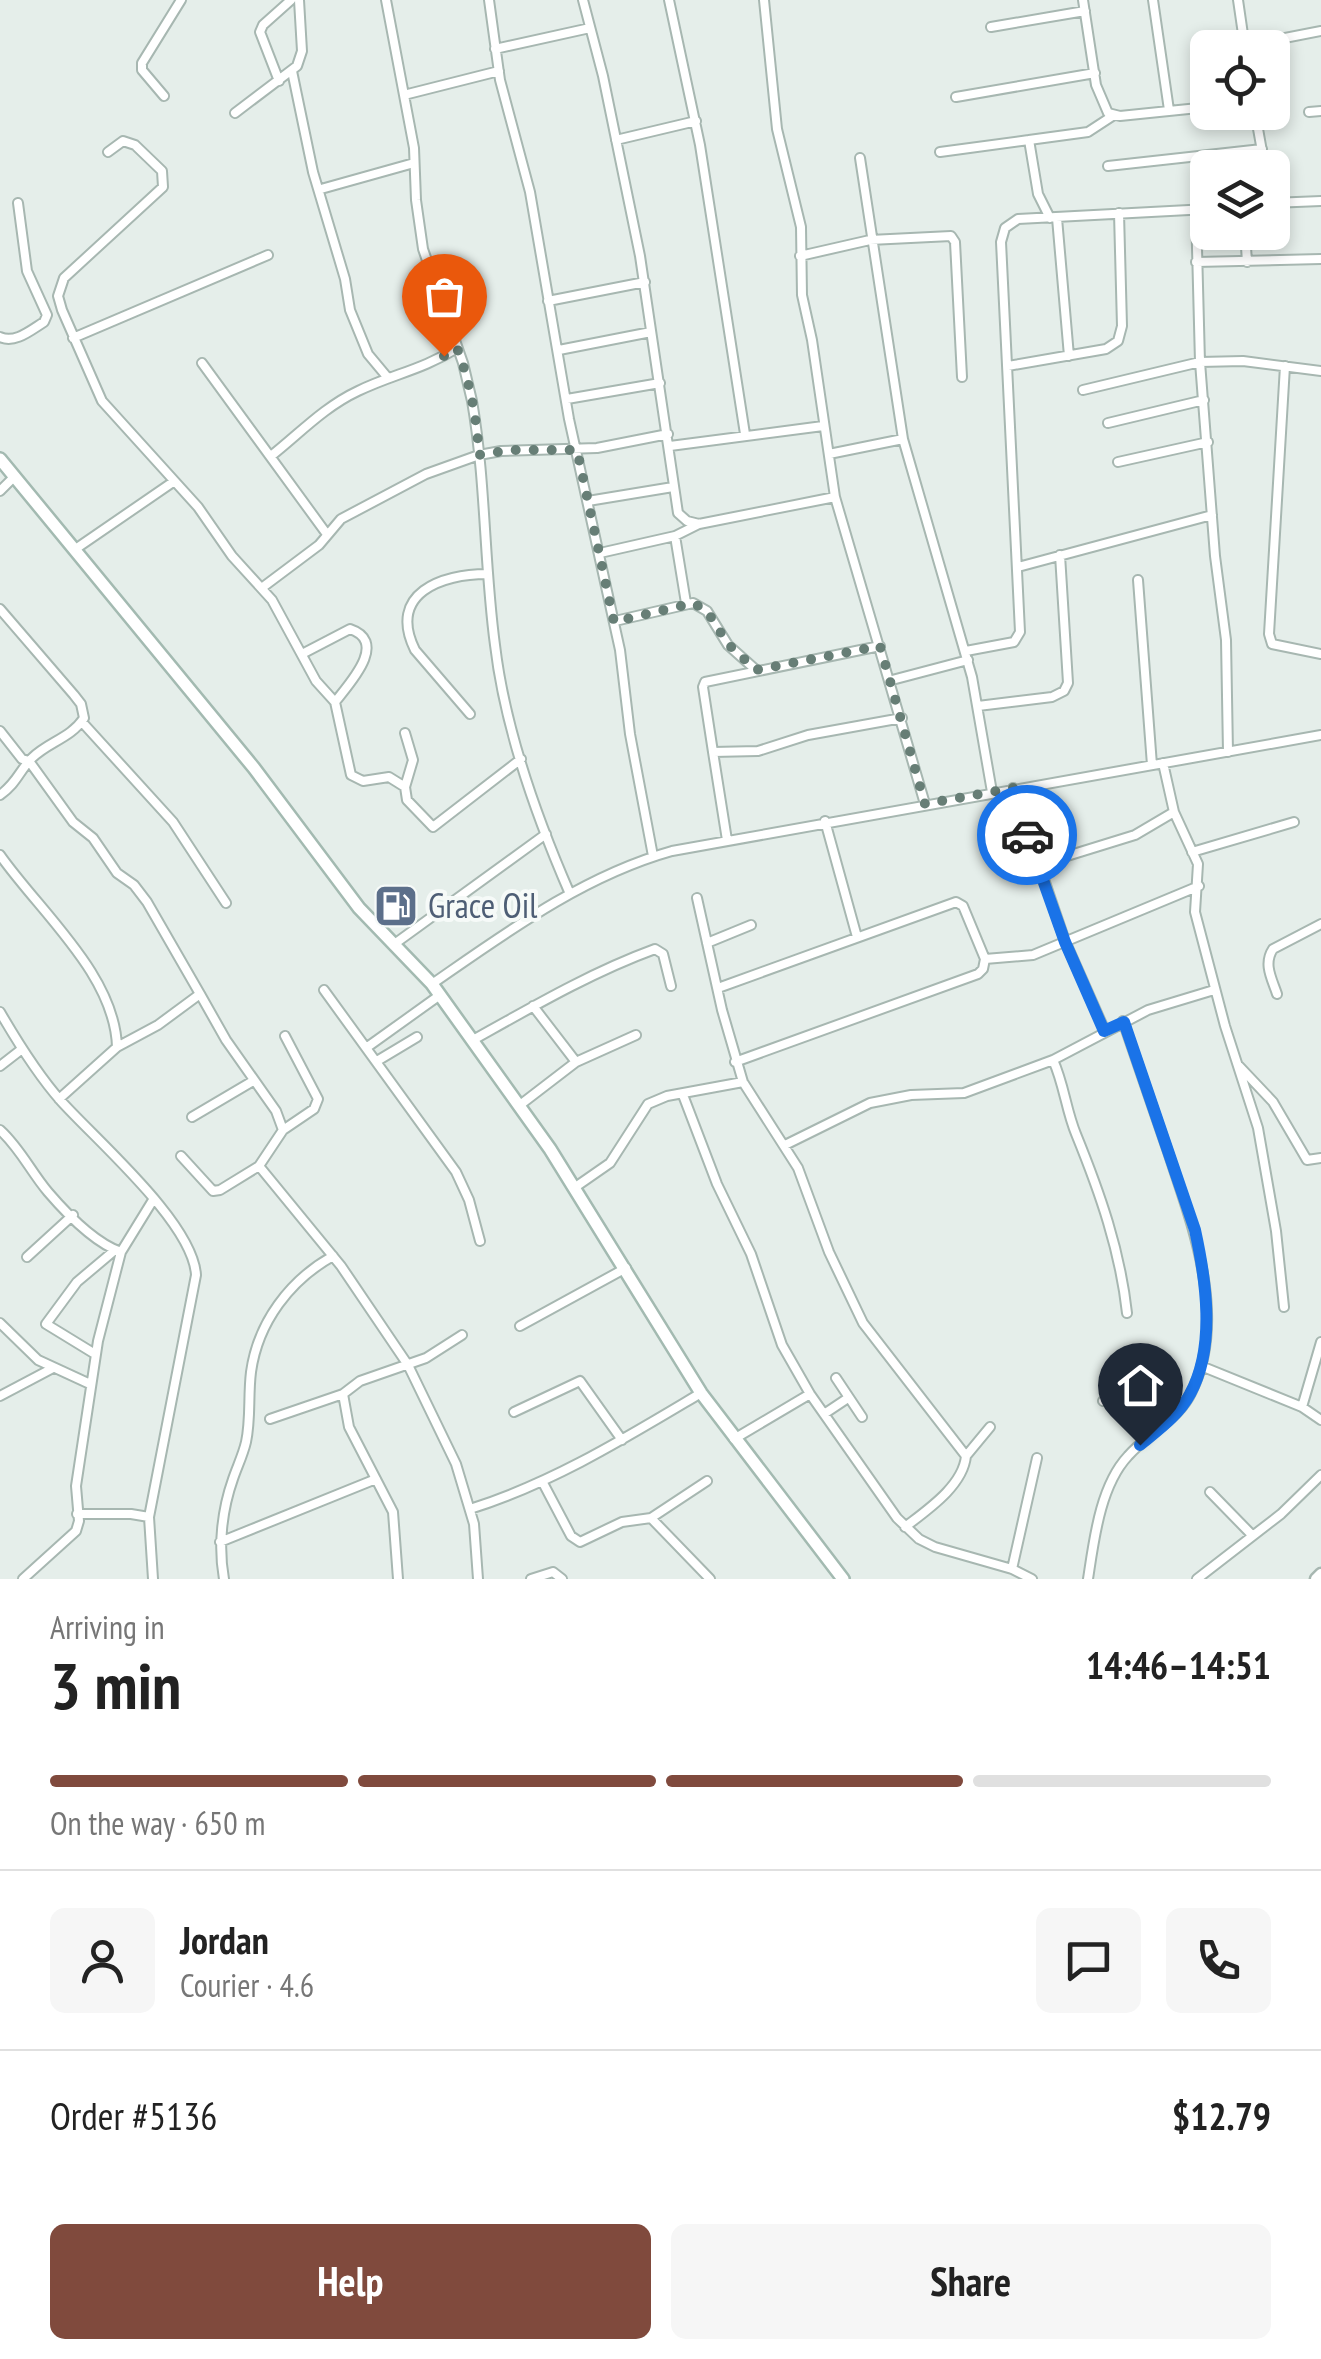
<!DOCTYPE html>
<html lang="en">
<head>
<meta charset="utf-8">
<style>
  body { margin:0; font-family:"PT Sans Narrow",sans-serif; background:#f6f6f6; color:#222; height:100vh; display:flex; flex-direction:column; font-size:38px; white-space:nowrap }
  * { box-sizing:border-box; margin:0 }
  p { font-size:32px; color:#767676 }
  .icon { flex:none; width:55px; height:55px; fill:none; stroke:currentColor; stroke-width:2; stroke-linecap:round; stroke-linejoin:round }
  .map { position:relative; height:1579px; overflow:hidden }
  .sheet { display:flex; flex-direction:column; background:#fff; flex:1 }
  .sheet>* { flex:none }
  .tools { position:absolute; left:1190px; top:30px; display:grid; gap:20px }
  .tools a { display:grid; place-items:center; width:100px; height:100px; border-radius:15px; background:#fff; box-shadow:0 5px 15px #0003; font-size:50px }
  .pin { position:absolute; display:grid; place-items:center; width:85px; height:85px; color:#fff; margin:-102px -42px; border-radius:50% 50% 50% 0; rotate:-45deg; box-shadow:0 0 10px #0007 }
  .pin .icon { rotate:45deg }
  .courier { position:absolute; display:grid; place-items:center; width:100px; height:100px; margin:-50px; border:8px solid #1a73e8; border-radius:50%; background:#fff; color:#222; box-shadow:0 2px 12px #0007 }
  .overview em { font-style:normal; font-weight:700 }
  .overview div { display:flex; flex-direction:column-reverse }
  .overview { display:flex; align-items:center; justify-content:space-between; height:170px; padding:0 50px }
  h1 { font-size:65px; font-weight:700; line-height:75px }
  .bar { display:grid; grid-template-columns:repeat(4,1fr); gap:15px 10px; align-content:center; height:120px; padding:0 50px }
  .bar i { height:12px; border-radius:8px; background:#e0e0e0 }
  .bar .on { background:#804a3d }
  .bar p { grid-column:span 4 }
  .line { display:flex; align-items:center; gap:25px; padding:0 50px; border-top:2px solid #e0e0e0 }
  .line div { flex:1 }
  .round { display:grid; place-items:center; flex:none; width:105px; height:105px; border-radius:15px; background:#f6f6f6 }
  .primary-button { display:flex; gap:20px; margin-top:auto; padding:20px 50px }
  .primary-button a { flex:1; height:115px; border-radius:15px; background:#804a3d; color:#fff; font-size:40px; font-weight:700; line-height:115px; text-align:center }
  .primary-button a+a { background:#f6f6f6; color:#222 }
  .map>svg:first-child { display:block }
</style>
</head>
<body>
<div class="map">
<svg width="1321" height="1579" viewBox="0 0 1321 1579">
  <rect width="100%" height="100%" fill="#e5eeea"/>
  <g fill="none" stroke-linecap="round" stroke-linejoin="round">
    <defs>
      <path id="minor" d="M386 0 414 148 416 200 423 249 463 363 472 401C486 482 484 564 495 645 505 730 536 816 570 894
        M489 0 500 80 530 192 569 419 620 650 630 734 653 856
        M583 0 603 76 640 256 678 513 687 521 699 524 835 497
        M669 0 700 145 745 434
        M764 0 777 129 801 227 802 295 812 340 835 497 925 804
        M1083 0 1096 85 1108 113 1120 116 1208 107
        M1153 0 1169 110
        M1238 0 1245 48
        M991 27 1085 11
        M1244 46 1321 31
        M495 49 590 28
        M292 71 313 172 345 279 350 310 368 354 388 378
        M279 81 260 32 263 25 291 0
        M404 95 499 71
        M164 96 142 70V63L181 0
        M956 97 1095 73
        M1255 112 1265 168
        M1309 112 1321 111
        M235 113 297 66 302 51 299 0
        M616 140 696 121
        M108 152 123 141 135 145 162 171 163 187 64 278 58 296 62 310 102 401 198 507 232 556 272 600 316 681 335 702 351 775 363 781 389 777 405 787 407 800 433 827 521 759
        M940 152 1029 140
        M860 158 903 439 972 677 992 792
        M1108 166 1262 149
        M321 189 414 163
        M1272 203 1321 201
        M1196 210 1200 362 1215 556 1226 640 1228 752
        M1050 218 1038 194 1029 140 1088 132 1114 115
        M1057 218 1069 356
        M1245 232 1247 262
        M800 256 870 240 951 236 955 242 962 377
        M1196 262 1321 259
        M548 301 645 282
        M0 337C15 344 31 330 44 322L47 315 27 271 18 203
        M73 338 268 255
        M559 350 651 332
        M202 363 326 533
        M1008 366 1106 349 1118 341 1122 326 1119 213
        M1285 366 1269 634 1272 644 1321 654
        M1083 390 1200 362 1243 361 1321 371
        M567 399 660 383
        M1108 423 1204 400
        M670 446 823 426
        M829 454 903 439
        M271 456C300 433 324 407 358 391 393 374 422 370 457 348
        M1118 462 1208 442
        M0 491 14 477
        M588 501 673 487
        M675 536 686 603
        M74 550 173 482
        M600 553 675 536 699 524
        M1018 567 1212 515
        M1138 580 1152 765
        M263 587 319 545 341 519 426 474 479 455 501 451 597 448 668 434
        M0 609 74 695 81 704 84 718C71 738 48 742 32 758 19 771 17 783 0 795
        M615 621 693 603 707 611 728 645 756 670
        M966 651 1014 642 1020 632 1001 242 1005 228 1018 219 1208 209
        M302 654 350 629C389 642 349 684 335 702
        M892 680 968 660
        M978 706 1052 697 1064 691 1068 683 1060 555
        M470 714 415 650C387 593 442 574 487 574
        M82 722 173 822 226 903
        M0 731 22 759 29 761 73 822 93 838 117 873 134 885 147 902 200 994
        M713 752 703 687 705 682 880 646
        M1163 763 1174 812 1198 864 1195 912 1225 1026 1258 1128 1276 1231 1284 1307
        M405 787 413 760 405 733
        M1013 788 1065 941 1105 1031
        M825 821 857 937
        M727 840 713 752 758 751 808 735 902 718
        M1192 852 1294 822
        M0 855C40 912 115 975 117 1047
        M1038 865 1135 835 1174 812
        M697 898 722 1010 743 1082 798 1168 829 1252 863 1323 966 1456C963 1486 927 1510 905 1527
        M707 943 751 925
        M393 945 546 834
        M985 959 1033 955 1199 886
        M432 984C507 932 583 876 672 851L1321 735
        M718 988 956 902 963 906 985 959 983 969 978 974 735 1062
        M324 990 456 1172 469 1200 480 1241
        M1277 994C1272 979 1263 964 1273 949L1321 924
        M533 1006 576 1062
        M0 1012C18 1043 37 1074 61 1101 97 1141 193 1223 196 1275L149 1517 153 1579
        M473 1040C532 1007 592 972 655 949L663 954 671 986
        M366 1048 440 995
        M1053 1060C1064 1084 1066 1110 1076 1134 1100 1193 1120 1250 1127 1313
        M377 1061 417 1037
        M0 1066 22 1049
        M1239 1066 1273 1102 1307 1160 1321 1158
        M683 1095 717 1184 751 1254 782 1345 810 1394 897 1518 919 1539 935 1547 1012 1569 1032 1579
        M59 1099 117 1047 158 1025 200 994 226 1040 276 1111 283 1130 259 1166 341 1266 408 1365 456 1464 474 1524 478 1579
        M520 1105 576 1062 636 1035
        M192 1117 253 1081
        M0 1130C20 1148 31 1172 48 1192 66 1213 95 1243 121 1252
        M283 1130 314 1109 318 1099 285 1036
        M785 1145 870 1103 911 1095 964 1093 1053 1060 1148 1010 1214 990
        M181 1156 213 1191 220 1190 259 1166
        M574 1188 610 1163 648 1104 667 1096 743 1082
        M27 1257 73 1215
        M0 1323 38 1360 90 1384
        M520 1326 626 1268
        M95 1354 46 1324 77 1282 115 1250
        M1201 1366 1302 1407 1321 1420
        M836 1378 862 1417
        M0 1396 53 1368
        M1103 1401 1129 1387 1167 1422
        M1302 1407 1321 1342
        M514 1412 580 1381 622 1440
        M824 1414 848 1398
        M270 1419 343 1394
        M734 1439 810 1394
        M966 1456 990 1427
        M542 1481 571 1536 580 1542 622 1522 651 1518 707 1481
        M1210 1492 1251 1534
        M470 1509C553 1483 627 1437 701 1393
        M77 1514H131L149 1517
        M651 1518 710 1579
        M220 1542 376 1479
        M1012 1569 1037 1458
        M23 1579 76 1531 79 1521 76 1486 98 1341 121 1252 153 1200
        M224 1579C218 1546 222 1510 233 1479 237 1467 243 1455 246 1442 251 1419 248 1396 251 1372 258 1322 290 1280 333 1256
        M398 1579 393 1512 349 1427 343 1394 360 1381 426 1358 462 1335
        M531 1579 553 1572 562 1579
        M1088 1579C1094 1540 1100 1486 1128 1456 1148 1433 1179 1420 1192 1391 1228 1316 1192 1225 1168 1152 1153 1109 1138 1065 1123 1021
        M1197 1579 1281 1514 1321 1475"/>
      <path id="tertiary" d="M1316 1579 1321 1574"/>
      <path id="secondary" d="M0 459 254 768 359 908 432 984 550 1149 701 1393 843 1579"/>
    </defs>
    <use href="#minor" stroke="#a7b7b1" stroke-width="12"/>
    <use href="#tertiary" stroke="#a7b7b1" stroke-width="15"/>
    <use href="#secondary" stroke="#a3bab1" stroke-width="16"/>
    <use href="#minor" stroke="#fff" stroke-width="8"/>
    <use href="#tertiary" stroke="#fff" stroke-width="10"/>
    <use href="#secondary" stroke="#fff" stroke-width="11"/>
  </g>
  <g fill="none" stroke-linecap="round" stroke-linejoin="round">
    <path stroke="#677e76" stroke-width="10" stroke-dasharray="0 18" d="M444 356 457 348C470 382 477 419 479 455L511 450H577L614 622 693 603 707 611 728 644 756 670 880 646 925 804 1013 788 1027 835"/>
    <path stroke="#1a73e8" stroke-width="12" d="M1027 835 1065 942 1104 1031 1124 1022 1195 1230C1206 1280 1216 1347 1190 1394 1179 1415 1158 1430 1140 1445"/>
  </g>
  <defs>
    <symbol id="fuel-square" viewBox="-11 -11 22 22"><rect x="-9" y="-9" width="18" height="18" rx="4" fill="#5c6f8a" stroke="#f6faf8"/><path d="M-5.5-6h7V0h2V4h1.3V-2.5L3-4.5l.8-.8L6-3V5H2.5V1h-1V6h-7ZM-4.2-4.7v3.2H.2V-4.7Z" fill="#fff"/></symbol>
  </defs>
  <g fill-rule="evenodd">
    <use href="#fuel-square" x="371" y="881" width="50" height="50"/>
  </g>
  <g text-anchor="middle" stroke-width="8" stroke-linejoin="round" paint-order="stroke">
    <g font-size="35" fill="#4e5e75" stroke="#f6faf8" text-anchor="start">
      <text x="428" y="918">Grace Oil</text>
    </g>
  </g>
</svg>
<div class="tools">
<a><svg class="icon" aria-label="locate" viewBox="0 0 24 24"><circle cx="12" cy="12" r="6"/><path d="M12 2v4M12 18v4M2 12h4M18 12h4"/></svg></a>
<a><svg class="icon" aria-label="layers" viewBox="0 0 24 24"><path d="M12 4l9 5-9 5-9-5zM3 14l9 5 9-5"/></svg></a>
</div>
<div class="pin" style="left:444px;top:356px;background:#ea580c"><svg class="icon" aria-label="bag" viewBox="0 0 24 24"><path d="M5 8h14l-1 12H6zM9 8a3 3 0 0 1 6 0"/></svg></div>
<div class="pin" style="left:1140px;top:1445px;background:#1f2937"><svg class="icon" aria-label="home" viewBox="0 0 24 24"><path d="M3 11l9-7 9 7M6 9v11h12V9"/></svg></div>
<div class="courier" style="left:1027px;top:835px"><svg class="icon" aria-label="car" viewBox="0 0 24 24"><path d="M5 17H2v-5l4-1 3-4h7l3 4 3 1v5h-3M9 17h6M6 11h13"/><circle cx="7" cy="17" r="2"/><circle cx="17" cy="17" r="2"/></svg></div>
</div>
<section class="sheet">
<div class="overview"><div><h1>3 min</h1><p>Arriving in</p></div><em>14:46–14:51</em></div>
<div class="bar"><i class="on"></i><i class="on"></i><i class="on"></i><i></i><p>On the way · 650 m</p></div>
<div class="line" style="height:180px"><a class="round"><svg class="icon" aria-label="person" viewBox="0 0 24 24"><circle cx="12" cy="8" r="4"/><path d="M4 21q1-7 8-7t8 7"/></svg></a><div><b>Jordan</b><p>Courier · 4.6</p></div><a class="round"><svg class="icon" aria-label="chat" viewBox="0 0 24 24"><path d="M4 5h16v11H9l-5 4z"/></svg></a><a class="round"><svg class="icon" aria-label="phone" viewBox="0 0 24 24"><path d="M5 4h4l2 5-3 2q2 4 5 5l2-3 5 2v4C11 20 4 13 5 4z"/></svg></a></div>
<div class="line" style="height:130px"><div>Order #5136</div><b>$12.79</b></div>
<div class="primary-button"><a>Help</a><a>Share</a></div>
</section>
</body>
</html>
